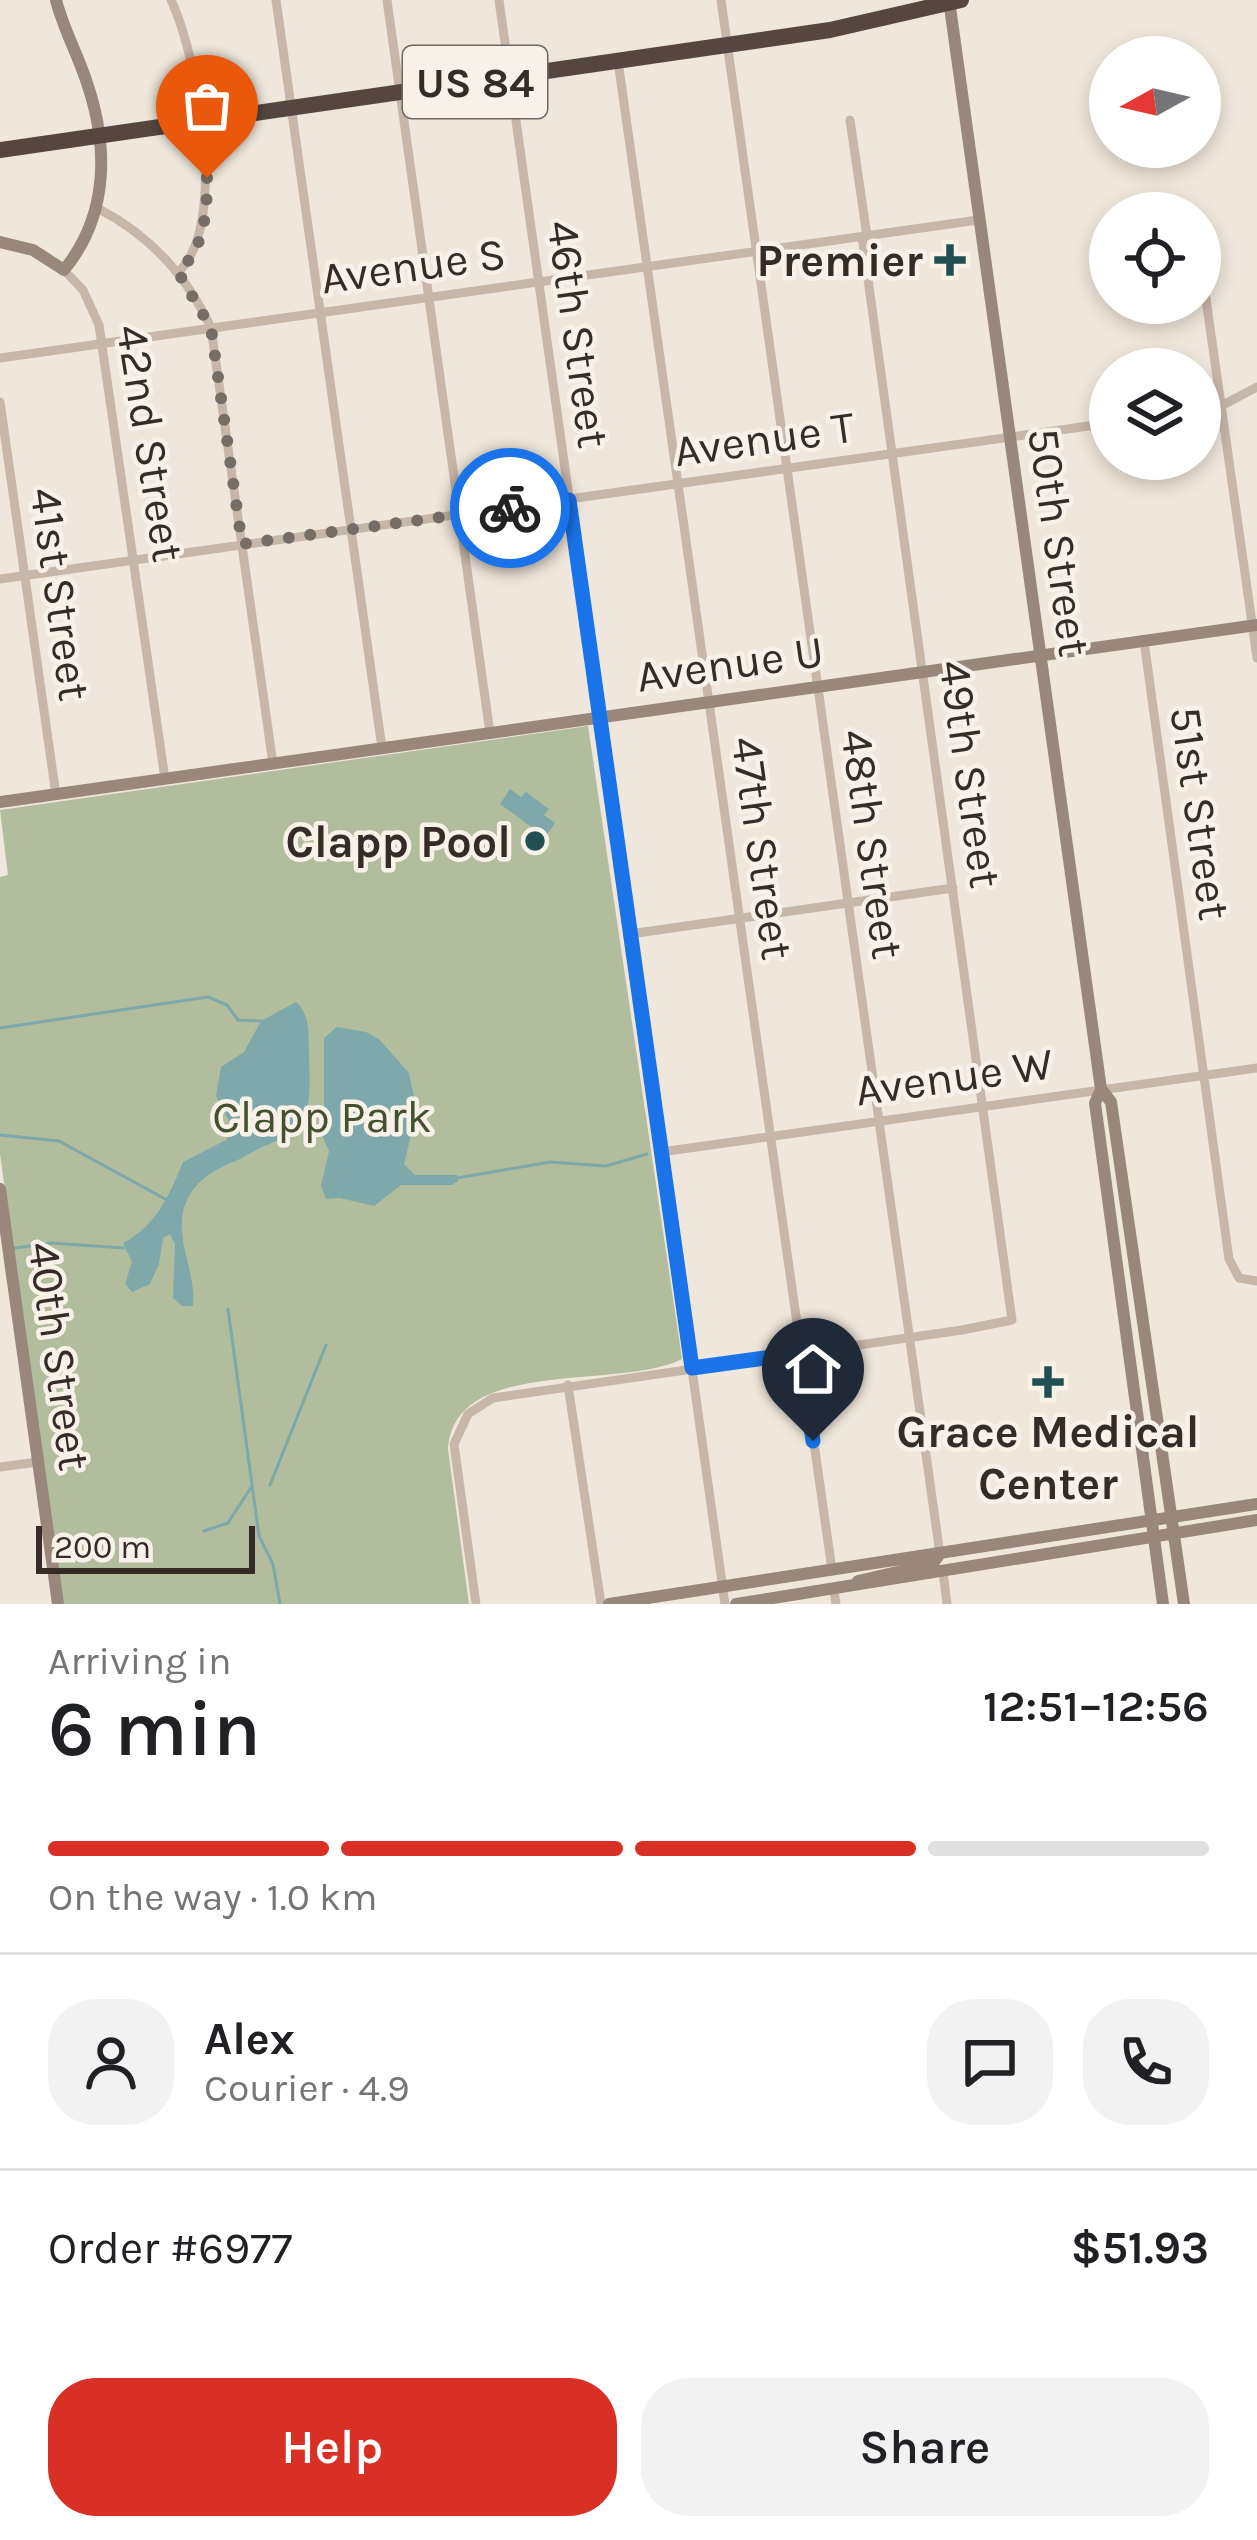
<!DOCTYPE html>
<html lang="en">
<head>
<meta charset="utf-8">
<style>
  body { margin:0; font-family:Karla,sans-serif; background:#f2f2f2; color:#202124; height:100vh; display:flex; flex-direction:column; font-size:45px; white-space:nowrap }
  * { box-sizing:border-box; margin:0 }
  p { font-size:39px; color:#757577 }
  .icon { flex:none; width:66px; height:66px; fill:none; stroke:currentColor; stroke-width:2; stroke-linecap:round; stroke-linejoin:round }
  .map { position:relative; height:1604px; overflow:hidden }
  .panel { display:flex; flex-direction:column; background:#fff; flex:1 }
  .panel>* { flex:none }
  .needle { width:78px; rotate:262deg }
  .buttons { position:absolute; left:1089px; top:36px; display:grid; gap:24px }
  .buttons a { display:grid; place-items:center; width:132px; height:132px; border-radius:50%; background:#fff; box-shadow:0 6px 18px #0003; font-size:60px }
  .scale { position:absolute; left:36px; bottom:30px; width:219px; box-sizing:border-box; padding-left:12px; border:6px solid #352c28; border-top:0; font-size:33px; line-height:42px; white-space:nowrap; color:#352c28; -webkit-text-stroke:9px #f8f1e8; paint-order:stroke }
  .pin { position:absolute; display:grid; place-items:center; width:102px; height:102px; color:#fff; margin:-123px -51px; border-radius:50% 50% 50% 0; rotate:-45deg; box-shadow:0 0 12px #0007 }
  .pin .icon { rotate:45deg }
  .courier { position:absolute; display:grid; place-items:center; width:120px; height:120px; margin:-60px; border:9px solid #1a73e8; border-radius:50%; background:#fff; color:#222; box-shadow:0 3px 15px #0007 }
  .summary em { font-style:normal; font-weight:600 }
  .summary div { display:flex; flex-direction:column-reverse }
  .summary { display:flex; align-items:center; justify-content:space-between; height:204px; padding:0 48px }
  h1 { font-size:78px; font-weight:600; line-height:90px }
  .bar { display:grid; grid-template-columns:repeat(4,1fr); gap:18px 12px; align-content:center; height:144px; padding:0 48px }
  .bar i { height:15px; border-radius:9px; background:#e0e0e0 }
  .bar .active { background:#d93025 }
  .bar p { grid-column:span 4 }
  .line { display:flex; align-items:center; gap:30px; padding:0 48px; border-top:3px solid #e0e0e0 }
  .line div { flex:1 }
  .round { display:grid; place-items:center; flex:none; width:126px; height:126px; border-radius:48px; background:#f2f2f2 }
  .cta { display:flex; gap:24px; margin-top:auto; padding:24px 48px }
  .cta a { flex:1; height:138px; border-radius:48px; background:#d93025; color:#fff; font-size:48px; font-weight:600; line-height:138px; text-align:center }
  .cta a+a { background:#f2f2f2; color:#202124 }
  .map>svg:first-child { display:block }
</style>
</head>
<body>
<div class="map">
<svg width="1257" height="1604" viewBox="0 0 1257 1604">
  <rect width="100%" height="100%" fill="#f0e7dc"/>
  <path fill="#b2bd9e" d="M588 726 682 1359C621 1391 454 1355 448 1449L469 1604H63L0 1154V877L8 875 0 810Z"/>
  <path fill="#7ea8aa" d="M510 789 521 797 526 792 549 809 544 815 555 823 545 837 500 804Z
    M296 1002C311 1015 308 1036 309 1054 310 1100 315 1127 267 1145 255 1149 245 1158 233 1162 216 1169 198 1179 189 1196 169 1232 197 1269 193 1306H182L173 1298 175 1244 170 1234 163 1238 159 1264 150 1284 132 1292 125 1284 132 1262 123 1243C156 1226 169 1196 183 1162L226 1140 233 1129 216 1096 221 1067 244 1052 261 1021Z
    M337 1027 366 1032 379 1039 409 1073 417 1111 404 1164 415 1175H457L458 1181 452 1185H401L374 1206 340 1198 326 1199 321 1186 329 1151 318 1127 324 1115V1038Z"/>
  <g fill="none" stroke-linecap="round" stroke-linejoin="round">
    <path stroke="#7ea8aa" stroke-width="3" d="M0 1028 208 997 227 1005 238 1020 261 1021
      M0 1135 59 1141 167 1200
      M457 1178 550 1162 606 1166 647 1154
      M15 1248 51 1243 124 1248
      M228 1309 259 1536 273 1564 280 1604
      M270 1485 326 1345
      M204 1531 228 1523 252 1486"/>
    <path stroke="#c7b7a9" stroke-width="9" d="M171 0C198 57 229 227 178 272
      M276 0 382 748
      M387 0 490 733
      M499 0 725 1604
      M721 0 940 1554
      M618 61 832 1570
      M850 120 867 236
      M99 209C149 235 187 276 211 328L273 764
      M1200 257 1257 658
      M64 270 83 290 99 325 165 779
      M0 358 978 220
      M0 402 56 795
      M1200 409 1221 406 1257 387
      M0 579 1110 423
      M1144 641 1229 1259 1239 1278 1257 1281
      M630 934 953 888
      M661 1152 1257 1068
      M568 1385 601 1604
      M0 1467 38 1462
      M943 1572 947 1604
      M834 1590 836 1604
      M476 1604 454 1444 468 1414 493 1398 962 1330 1012 1320 862 236"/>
    <path stroke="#9a877b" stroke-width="12" d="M949 0 1101 1089 1111 1102 1184 1604
      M0 242 33 250 64 270C109 215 109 146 86 80 77 53 63 28 56 0
      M0 802 1257 625
      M1101 1089 1095 1103 1163 1604
      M0 1189 58 1604
      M858 1581 932 1564 939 1555
      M609 1604 1257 1504
      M736 1604 1257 1520"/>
    <path stroke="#554740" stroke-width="16" d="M0 150 830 30 961 0"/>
  </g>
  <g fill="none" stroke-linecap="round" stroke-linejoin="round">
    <path stroke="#766d67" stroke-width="12" stroke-dasharray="0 21.6" d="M207 178C207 212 205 248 178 272L211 328 242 544 510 508"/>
    <path stroke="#1a73e8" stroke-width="15" d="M510 508 569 500 692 1368 801 1353 813 1441"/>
  </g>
  <g fill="#214f52" stroke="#f8f1e8" stroke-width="4.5">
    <path d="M944 242h12v12h12v12h-12v12h-12v-12h-12v-12h12z"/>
    <circle cx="535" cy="841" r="12"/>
    <path d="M1042 1364h12v12h12v12h-12v12h-12v-12h-12v-12h12z"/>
  </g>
  <g text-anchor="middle" stroke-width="9" stroke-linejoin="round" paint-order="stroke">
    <rect fill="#f8f1e8" stroke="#706762" stroke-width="3" x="403" y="46" width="144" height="72" rx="9"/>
    <g font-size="42" font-weight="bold" fill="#352c28">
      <text x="475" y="97">US 84</text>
    </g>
    <g font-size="45" font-weight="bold" fill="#352c28" stroke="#f8f1e8" text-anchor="end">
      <text x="923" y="276">Premier</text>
      <text x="511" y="857">Clapp Pool</text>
      <text x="1048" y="1447" text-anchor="middle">Grace Medical<tspan x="1048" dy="52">Center</tspan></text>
    </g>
    <g font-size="45" fill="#352c28" stroke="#f8f1e8">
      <text transform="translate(413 265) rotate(-8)" y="16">Avenue S</text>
      <text transform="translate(579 334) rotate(82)" y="16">46th Street</text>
      <text transform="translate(764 438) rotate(-8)" y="16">Avenue T</text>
      <text transform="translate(151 443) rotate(81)" y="16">42nd Street</text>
      <text transform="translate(1060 542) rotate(82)" y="16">50th Street</text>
      <text transform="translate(61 594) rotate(82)" y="16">41st Street</text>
      <text transform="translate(730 663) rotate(-8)" y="16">Avenue U</text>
      <text transform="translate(971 774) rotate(82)" y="16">49th Street</text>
      <text transform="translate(1201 813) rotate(82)" y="16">51st Street</text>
      <text transform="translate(873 844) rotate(82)" y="16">48th Street</text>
      <text transform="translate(763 848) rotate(82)" y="16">47th Street</text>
      <text transform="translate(954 1076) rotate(-8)" y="16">Avenue W</text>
      <text transform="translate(60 1356) rotate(82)" y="16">40th Street</text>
    </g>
    <g font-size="45" fill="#44512e" stroke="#f8f1e8">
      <text x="322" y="1132">Clapp Park</text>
    </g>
  </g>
</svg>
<div class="buttons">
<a><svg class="needle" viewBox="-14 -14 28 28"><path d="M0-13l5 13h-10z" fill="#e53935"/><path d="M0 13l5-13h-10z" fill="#757577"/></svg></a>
<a><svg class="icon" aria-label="locate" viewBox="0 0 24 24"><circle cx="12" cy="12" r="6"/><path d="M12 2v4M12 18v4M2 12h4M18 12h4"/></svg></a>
<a><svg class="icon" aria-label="layers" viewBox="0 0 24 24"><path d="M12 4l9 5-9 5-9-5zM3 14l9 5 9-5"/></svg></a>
</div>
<div class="scale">200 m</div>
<div class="pin" style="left:207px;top:178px;background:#ea580c"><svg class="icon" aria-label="bag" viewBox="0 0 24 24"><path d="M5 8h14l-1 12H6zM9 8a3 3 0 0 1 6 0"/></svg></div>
<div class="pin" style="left:813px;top:1441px;background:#1f2937"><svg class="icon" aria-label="home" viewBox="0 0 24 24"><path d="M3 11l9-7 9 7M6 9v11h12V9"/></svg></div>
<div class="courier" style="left:510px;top:508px"><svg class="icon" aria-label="bike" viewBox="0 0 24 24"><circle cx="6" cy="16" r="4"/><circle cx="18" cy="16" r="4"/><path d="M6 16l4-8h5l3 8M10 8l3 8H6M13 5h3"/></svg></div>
</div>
<section class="panel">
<div class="summary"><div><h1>6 min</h1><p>Arriving in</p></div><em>12:51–12:56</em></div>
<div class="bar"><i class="active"></i><i class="active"></i><i class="active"></i><i></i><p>On the way · 1.0 km</p></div>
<div class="line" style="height:216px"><a class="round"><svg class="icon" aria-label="person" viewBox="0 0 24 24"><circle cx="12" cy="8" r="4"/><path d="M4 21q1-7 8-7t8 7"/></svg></a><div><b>Alex</b><p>Courier · 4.9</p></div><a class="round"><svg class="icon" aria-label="chat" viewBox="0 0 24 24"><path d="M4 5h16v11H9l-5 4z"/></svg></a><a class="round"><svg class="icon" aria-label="phone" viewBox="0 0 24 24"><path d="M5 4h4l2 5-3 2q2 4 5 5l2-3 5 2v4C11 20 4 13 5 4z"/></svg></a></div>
<div class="line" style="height:156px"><div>Order #6977</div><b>$51.93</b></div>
<div class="cta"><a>Help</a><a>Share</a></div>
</section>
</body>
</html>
